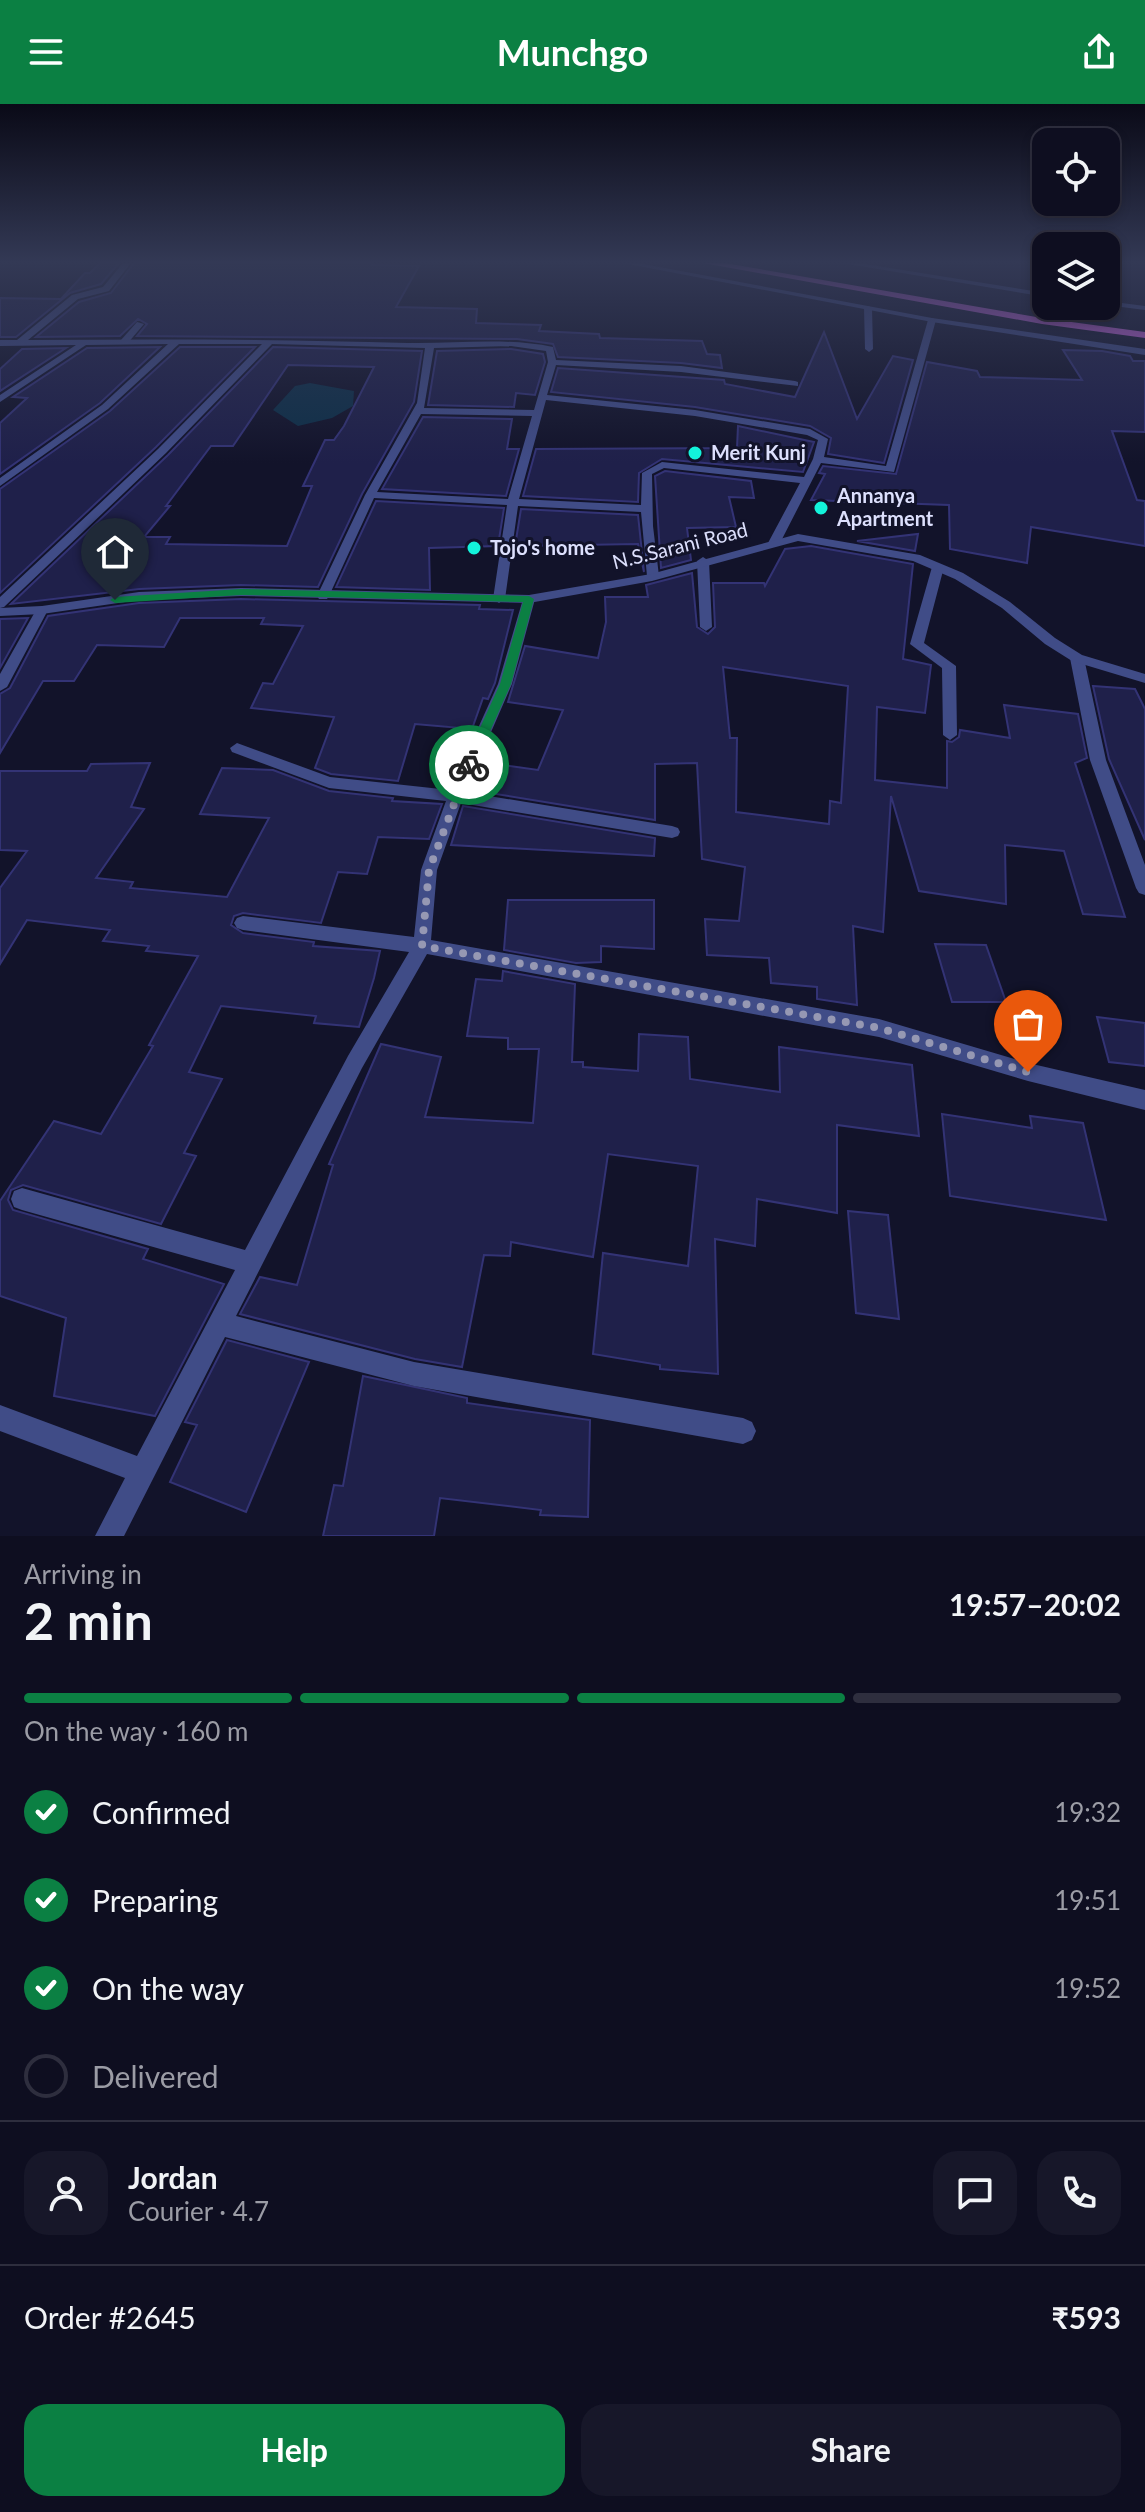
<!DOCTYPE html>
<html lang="en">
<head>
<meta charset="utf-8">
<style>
  body { margin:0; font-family:Lato,sans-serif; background:#171729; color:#f1f3f6; height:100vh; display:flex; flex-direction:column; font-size:30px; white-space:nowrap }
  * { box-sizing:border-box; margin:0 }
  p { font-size:26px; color:#9b9ca5 }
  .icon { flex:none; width:44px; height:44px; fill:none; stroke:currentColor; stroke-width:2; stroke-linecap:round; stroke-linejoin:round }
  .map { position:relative; height:1432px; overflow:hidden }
  .drawer { display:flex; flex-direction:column; background:#0e0e20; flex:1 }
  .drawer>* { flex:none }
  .buttons { position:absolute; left:1032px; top:24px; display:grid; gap:16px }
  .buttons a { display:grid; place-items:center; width:88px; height:88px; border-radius:16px; background:#0e0e20; box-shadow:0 4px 12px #0003,0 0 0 2px #2e2e3e; font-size:40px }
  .pin { position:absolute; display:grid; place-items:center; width:68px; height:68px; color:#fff; margin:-82px -34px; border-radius:50% 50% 50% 0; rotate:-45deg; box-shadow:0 0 8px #0007 }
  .pin .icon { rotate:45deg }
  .courier { position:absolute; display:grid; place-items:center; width:80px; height:80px; margin:-40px; border:6px solid #0b8043; border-radius:50%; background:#fff; color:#222; box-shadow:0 2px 10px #0007 }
  .head em { font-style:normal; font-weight:700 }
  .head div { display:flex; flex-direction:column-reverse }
  .head { display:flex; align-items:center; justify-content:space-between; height:136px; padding:0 24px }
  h1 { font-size:52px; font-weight:700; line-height:60px }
  .bar { display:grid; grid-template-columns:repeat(4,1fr); gap:12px 8px; align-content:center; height:96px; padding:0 24px }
  .bar i { height:10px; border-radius:6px; background:#2e2e3e }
  .bar .on { background:#0b8043 }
  .bar p { grid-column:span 4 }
  .line { display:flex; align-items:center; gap:20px; padding:0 24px; border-top:2px solid #2e2e3e }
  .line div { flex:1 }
  .round { display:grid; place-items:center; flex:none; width:84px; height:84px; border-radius:24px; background:#171729 }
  ol { padding:0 24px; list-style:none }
  li { display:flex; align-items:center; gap:24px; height:88px }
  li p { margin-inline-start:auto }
  li .icon { padding:8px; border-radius:50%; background:#0b8043; color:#fff; stroke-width:4 }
  li:last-child { color:#9b9ca5 }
  li i { width:44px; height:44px; border:4px solid #2e2e3e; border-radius:50% }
  .cta { display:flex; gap:16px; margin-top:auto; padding:16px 24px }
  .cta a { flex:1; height:92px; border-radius:24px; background:#0b8043; color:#fff; font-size:32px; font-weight:700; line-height:92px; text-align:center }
  .cta a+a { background:#171729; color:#f1f3f6 }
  header { display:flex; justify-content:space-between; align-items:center; height:104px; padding:0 24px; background:#0b8043; color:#fff; font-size:36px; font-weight:700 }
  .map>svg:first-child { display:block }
</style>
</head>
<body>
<header><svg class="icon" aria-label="menu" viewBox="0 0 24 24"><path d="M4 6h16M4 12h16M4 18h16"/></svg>Munchgo<svg class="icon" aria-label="share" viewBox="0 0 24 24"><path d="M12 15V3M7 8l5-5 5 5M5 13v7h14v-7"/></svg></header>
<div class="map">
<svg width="1145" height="1432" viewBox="0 0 1145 1432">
  <rect width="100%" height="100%" fill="#12132a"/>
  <path fill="#0e2f48" d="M310 279 354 287 353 302 332 314 298 322 273 306 295 282Z"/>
  <path fill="#1f204a" stroke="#333375" stroke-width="2" fill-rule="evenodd" d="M100 159H119L101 180 70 189 16 233H0V194L61 195 85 169H90Z
    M134 159H373L372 161 419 162 396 203 477 205 476 219 541 221 539 227 599 230 600 234 702 237 707 250 720 251 722 264 681 259 558 253 553 240 517 235 137 232 147 220 138 215 120 232 36 233 79 198 111 189Z
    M824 228 857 315 893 252 913 256 884 359 828 350 831 334 810 322 695 303 551 288 558 264 724 276 725 280 795 293Z
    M160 243 100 299 0 370V319L27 294 13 293 87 244Z
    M180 243H255L156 343 0 489V385L110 307Z
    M273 243 422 247 414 298 362 390 318 483 241 481 139 485 11 500 168 351ZM288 261 374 263 344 322 334 336H325L303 382H312L287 442 166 440 170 433H144L170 402H166L211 342H233Z
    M66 244 0 287V265L22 245Z
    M511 245 543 250 545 258 535 291 516 289 514 303 428 301 437 247Z
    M1063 246 1102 247 1130 252 1133 257H1145V328L1112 327 1137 396 1145 397V442L1031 423 1027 459 950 445 949 401 811 396 825 370 819 369 823 362 896 370 927 258 977 267 980 273 1082 276Z
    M423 313 512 315 507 345H519L506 392 382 385Z
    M738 322 814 338 803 368 662 355 639 369 638 398 523 392 536 345 737 344Z
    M665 367 751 377 754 394 729 393 736 423 687 424 691 456 661 464 655 372Z
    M376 397 504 404 498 442 429 444 430 486 336 483Z
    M521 405 638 411 644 468 638 440 515 442Z
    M918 430 915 447 857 437Z
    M811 442 913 460 903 555 931 561 925 609 877 603 875 676 947 684V637L952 638 959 633 960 626 1010 634 1004 601 1078 610 1087 654 1075 659 1125 813 1083 810 1064 747 1005 741 1006 800 919 787 891 692 883 828 853 822 857 901 817 895V883L771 879 769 854 707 851 705 815 739 817 745 763 702 755 697 659 655 660V716L471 686 481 658 538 666 563 606 508 598 525 542 598 554 606 518 605 493H648L646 481 692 469 697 523 708 530 715 523 713 479H764L765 482 785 445ZM723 563 848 582 841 699 830 697 829 720 736 708 737 634H730Z
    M241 495 480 501 479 505 513 506 495 579 488 595 483 594 472 625 415 620 398 677 331 670 315 664 334 613 251 604 263 579 273 580 303 522 261 520 264 514H180L164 543 97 541 74 577H43L0 649V590L10 584 48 512 139 499Z
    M28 514 0 564V515Z
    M1093 582 1135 585 1145 605V736L1109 655Z
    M150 659 131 703 144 705 96 774 133 778 130 784 227 793 269 714 200 710 222 664 273 666 329 687 393 694 392 697 442 700 429 735 378 733 367 770 338 768 321 819 243 809 234 812 231 821 243 829 314 838 313 842 380 847 374 874 359 923 314 919 316 912 221 902 189 968 222 975 184 1049 196 1052 161 1120 23 1081 11 1086 8 1096 13 1106 148 1145 143 1155 224 1180 155 1312 54 1292 66 1214 0 1192V1097L54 1017 101 1030 153 942 149 941 198 852 146 847 149 842 103 837 110 826 27 816 0 860V784L27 747 0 746V667H87L91 660Z
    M463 702 655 734 654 752 451 741Z
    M508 796H654V845L601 842V858L576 859 504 846Z
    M935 840 986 841 1006 898H952Z
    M503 867 575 880 572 958H583V963L638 967 639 930 688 933 690 975 780 988 779 943 912 961 919 1032 837 1021V1109L757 1095 755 1142 715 1135 718 1270 660 1265V1261L593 1250 603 1149 688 1162 698 1062 608 1050 593 1153 511 1138 510 1152 484 1151 462 1263 415 1255 240 1210 260 1173 297 1181 333 1061 329 1060 381 940 441 953 425 1013 533 1019 539 945H508V934L467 932 476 875 502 877Z
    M1097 913 1145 919V962L1109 958Z
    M942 1010 1032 1024 1030 1012 1083 1019 1106 1116 950 1092Z
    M848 1107 888 1111 899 1215 856 1209Z
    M227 1236 309 1258 246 1408 170 1378 197 1321 185 1318Z
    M363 1272 467 1294V1299L590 1316 588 1413 540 1411 541 1406 440 1394 434 1432H323L334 1381 343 1382Z"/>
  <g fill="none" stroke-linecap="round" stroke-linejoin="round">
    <path fill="#404c87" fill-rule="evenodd" d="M137 218 144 220 127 240H121V236Z"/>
    <path fill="#404c87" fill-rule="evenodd" d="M123 159H131L109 187 78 195 28 236C154 235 280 235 407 239 456 240 504 233 553 243L556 256 681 262 795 277 798 278V282L681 268 556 261 547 291 695 306 810 325 828 335 824 353 886 362 928 216 932 214 936 216 894 368 821 359 780 439 774 442 768 439 800 379 664 364 652 370 653 422 659 472 653 476 647 472 641 408 518 402 505 495 499 499 493 495 507 401 374 394 329 492 327 495H319L317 492 365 391 417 299 425 244 272 240 166 349 4 503 0 504V493L158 345 262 240H179L108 305 0 382V374L102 301 168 240 86 241 0 298V291L76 241 0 242V236H17L72 191 103 183ZM511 242 546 247 548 258 534 306 424 304 434 244ZM546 296 695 312 807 331 818 336 813 355 804 373 662 358 642 369 641 401 519 395ZM421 310 532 312 508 395 377 388Z
      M868 202 872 204 873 245 869 248 865 245 864 204Z
      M703 453 709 457 712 523 706 527 700 523 697 457Z
      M938 459 944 463 924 539 956 562 957 631 950 636 943 631 942 564 910 540 932 463Z
      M529 491 535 495 512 580 465 688 672 722 678 724 680 728 678 732 672 734 461 699 437 766 431 836 879 915 1028 959 1145 986V1006L1028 977 879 933 427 850 362 964 236 1212 414 1258 743 1314 752 1318 756 1327 752 1336 743 1340 414 1282 225 1233 124 1432H95L125 1374 0 1327V1301L137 1352 235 1166 22 1106 14 1103 11 1095 14 1087 22 1084 245 1146 348 952 409 848 243 826 237 824 234 819 237 814 243 812 414 833 421 766 446 697 329 684 232 648 230 644 237 639 330 673 450 686 498 580 523 495Z
      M42 502 48 506 7 583 0 587V570L36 506Z
      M1077 550 1084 554 1106 656 1145 761V791L1139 789 1136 784 1090 656 1070 554Z"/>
    <path fill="#404c87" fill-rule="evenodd" d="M623 159H638L932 214 1145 245V251L932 218Z
      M842 159H859L1046 189V193Z
      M1106 197 1145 202V206L1106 201Z
      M798 430 920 451 963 469 1010 498 1055 534 1082 551 1145 570V579L1072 557 1045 540 1002 504 955 475 913 457 798 437 652 477 529 499 241 492 139 496 42 510 0 512V504L42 502 139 488 241 484 529 491 651 470Z"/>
    <path fill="#ce64e0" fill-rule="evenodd" d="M703 159H725L1042 214 1145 228V234L1042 220Z"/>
  </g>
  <linearGradient id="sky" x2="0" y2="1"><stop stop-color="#0a0a17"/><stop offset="0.44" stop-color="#333955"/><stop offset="1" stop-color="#333955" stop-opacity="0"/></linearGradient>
  <rect width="1145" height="359" fill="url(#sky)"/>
  <path fill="#0b8043" d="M241 485 529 492 534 495 511 580 475 661 469 665 463 661 500 580 523 498 241 491 115 499 110 496 115 493Z"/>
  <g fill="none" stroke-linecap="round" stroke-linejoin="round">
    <path stroke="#9698b3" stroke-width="8" stroke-dasharray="0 14.4" d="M469 661 429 766 422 842 879 924 1028 968"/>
  </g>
  <g fill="#13f3db" stroke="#12132a" stroke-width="3">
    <circle cx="695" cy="349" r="8"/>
    <circle cx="821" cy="404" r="8"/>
    <circle cx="474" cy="444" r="8"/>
  </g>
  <g text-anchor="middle" stroke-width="6" stroke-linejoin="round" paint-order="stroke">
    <g font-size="20" font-weight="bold" fill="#dde0fd" stroke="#12132a" text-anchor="start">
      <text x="711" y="356">Merit Kunj</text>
      <text x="837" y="399">Annanya<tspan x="837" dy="23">Apartment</tspan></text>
      <text x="490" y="451">Tojo's home</text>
    </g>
    <g font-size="20" fill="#dde0fd" stroke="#12132a">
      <text transform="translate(680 442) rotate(-14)" y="7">N.S.Sarani Road</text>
    </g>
  </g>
</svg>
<div class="buttons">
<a><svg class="icon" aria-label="locate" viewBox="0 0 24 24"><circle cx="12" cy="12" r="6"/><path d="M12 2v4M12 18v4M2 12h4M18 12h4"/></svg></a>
<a><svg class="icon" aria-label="layers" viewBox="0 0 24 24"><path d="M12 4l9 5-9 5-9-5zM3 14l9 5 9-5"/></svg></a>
</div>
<div class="pin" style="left:1028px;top:968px;background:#ea580c"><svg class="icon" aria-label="bag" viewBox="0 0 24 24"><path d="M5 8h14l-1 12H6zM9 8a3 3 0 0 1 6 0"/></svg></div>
<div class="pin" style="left:115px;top:496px;background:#1f2937"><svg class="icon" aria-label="home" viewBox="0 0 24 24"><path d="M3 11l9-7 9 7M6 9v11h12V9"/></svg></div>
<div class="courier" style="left:469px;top:661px"><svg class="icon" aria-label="bike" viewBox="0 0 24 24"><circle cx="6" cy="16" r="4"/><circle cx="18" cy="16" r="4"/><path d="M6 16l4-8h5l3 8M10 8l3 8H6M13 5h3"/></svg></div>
</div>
<section class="drawer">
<div class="head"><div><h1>2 min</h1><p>Arriving in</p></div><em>19:57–20:02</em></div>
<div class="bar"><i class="on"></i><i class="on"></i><i class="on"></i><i></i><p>On the way · 160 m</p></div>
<ol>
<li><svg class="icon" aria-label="check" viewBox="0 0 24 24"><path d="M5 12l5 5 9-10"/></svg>Confirmed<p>19:32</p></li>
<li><svg class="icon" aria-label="check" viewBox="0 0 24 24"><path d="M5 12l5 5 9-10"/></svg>Preparing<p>19:51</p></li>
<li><svg class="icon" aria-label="check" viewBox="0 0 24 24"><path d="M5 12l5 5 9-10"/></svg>On the way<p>19:52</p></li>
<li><i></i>Delivered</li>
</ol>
<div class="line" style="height:144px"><a class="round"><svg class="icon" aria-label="person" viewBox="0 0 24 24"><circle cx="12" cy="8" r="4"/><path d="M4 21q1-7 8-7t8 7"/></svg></a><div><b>Jordan</b><p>Courier · 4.7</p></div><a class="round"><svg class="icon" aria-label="chat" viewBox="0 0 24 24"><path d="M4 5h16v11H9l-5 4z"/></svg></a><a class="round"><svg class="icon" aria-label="phone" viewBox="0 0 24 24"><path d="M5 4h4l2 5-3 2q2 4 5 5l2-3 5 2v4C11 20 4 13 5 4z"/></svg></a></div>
<div class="line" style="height:104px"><div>Order #2645</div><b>₹593</b></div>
<div class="cta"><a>Help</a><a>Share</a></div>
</section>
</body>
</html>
